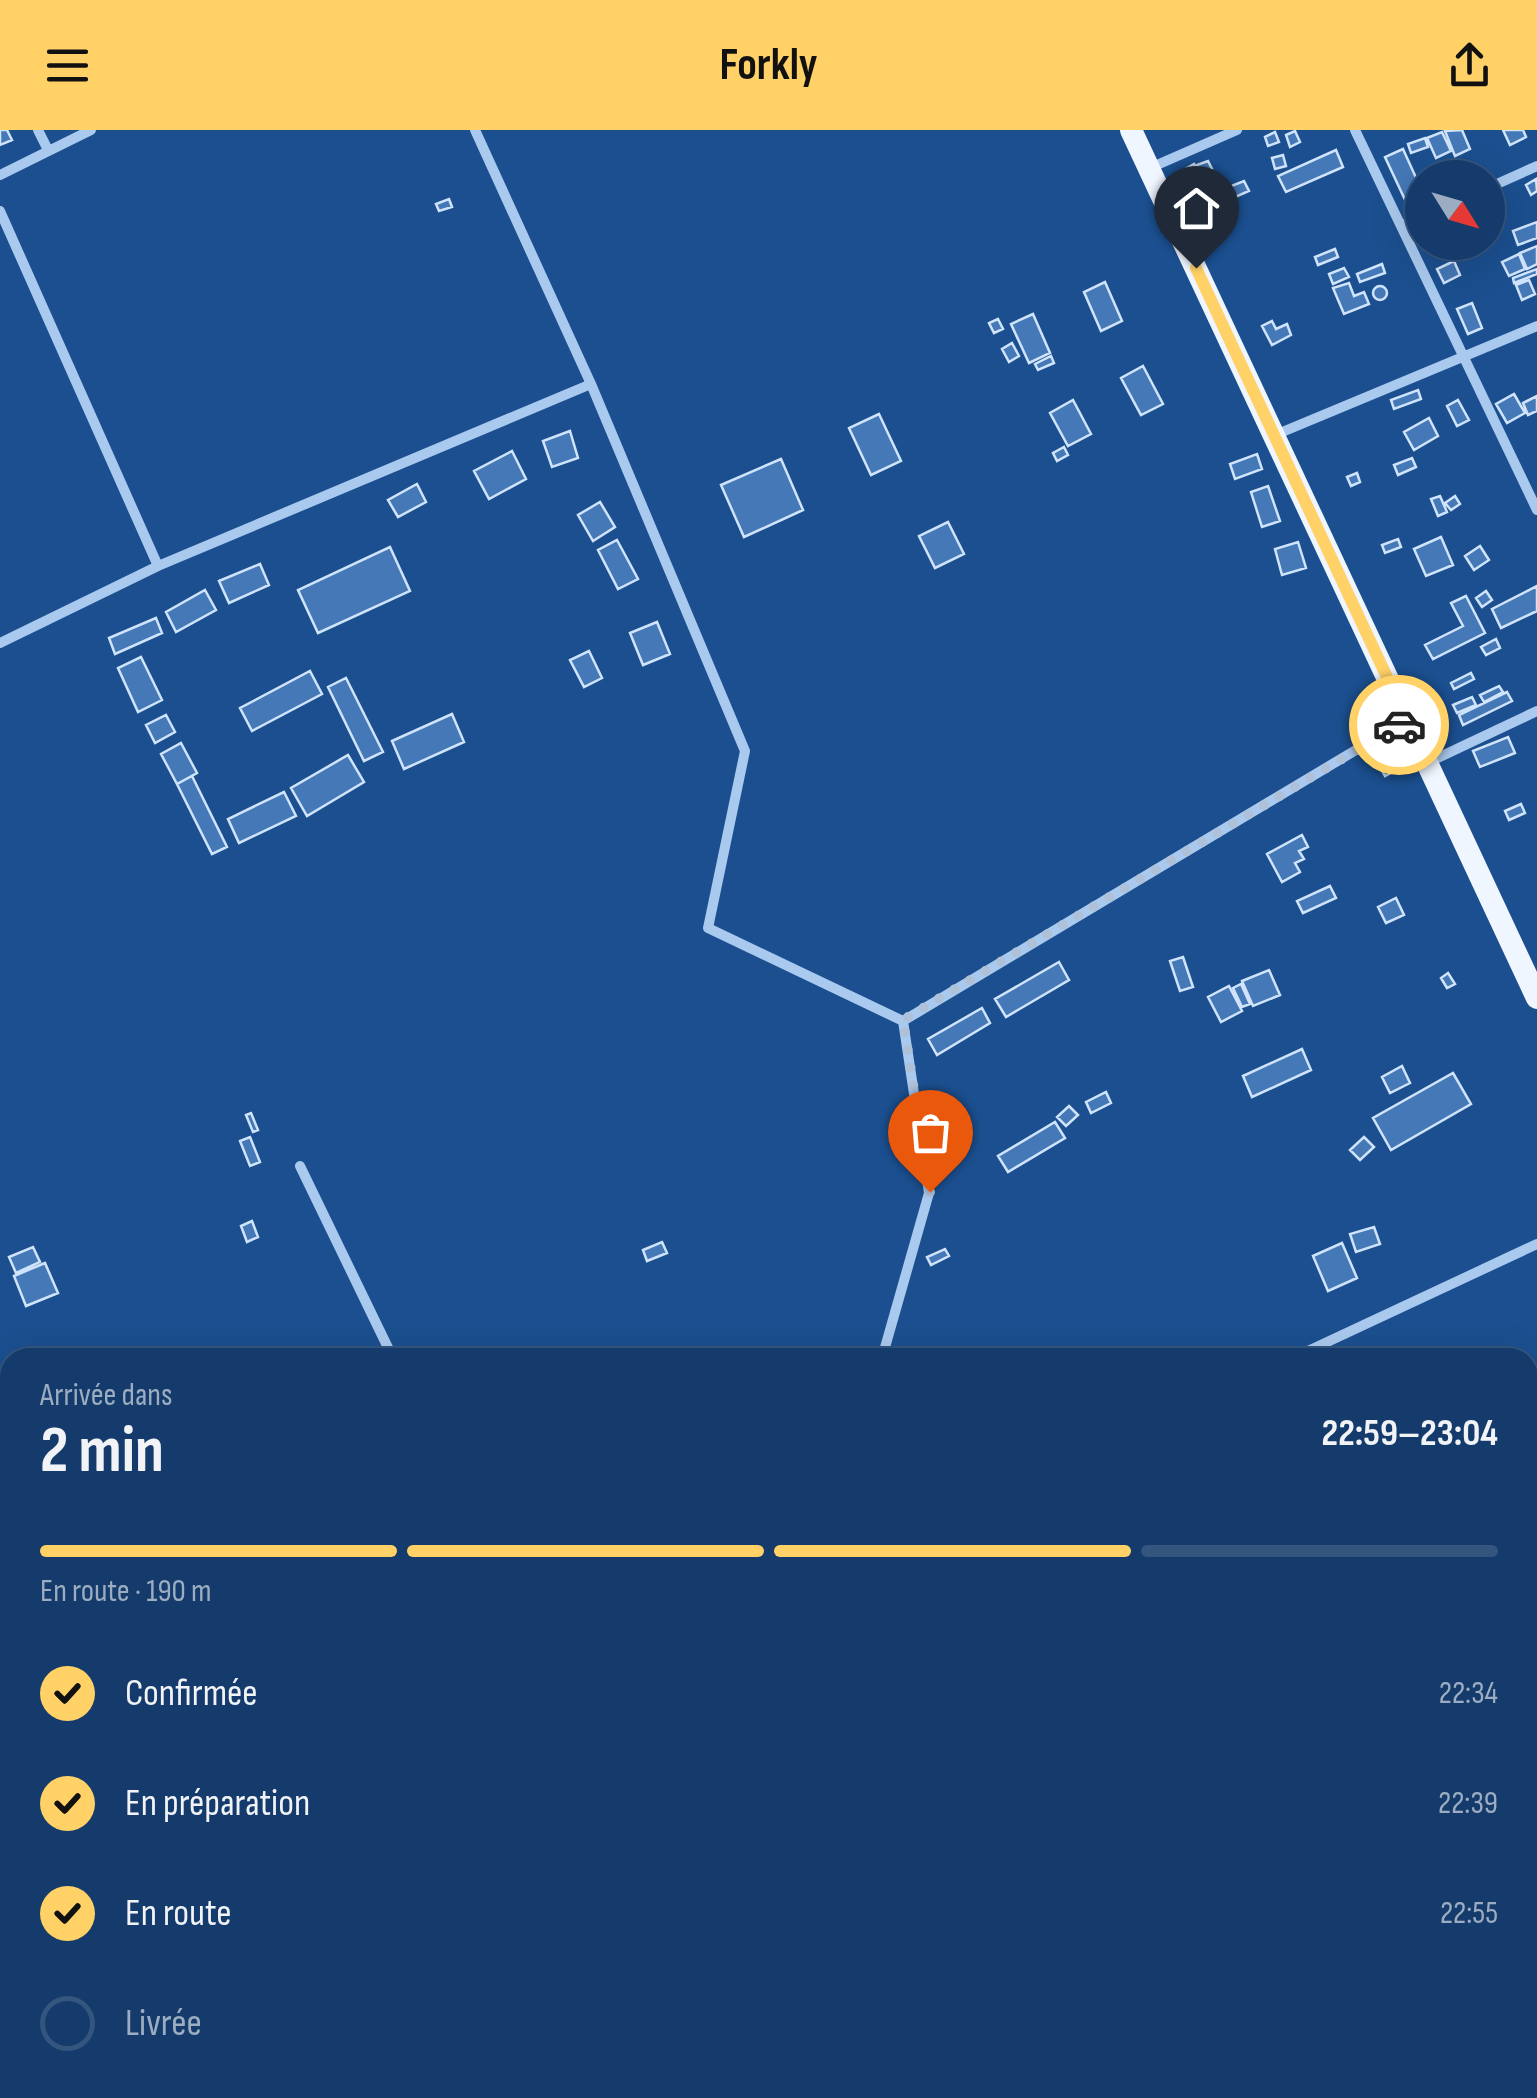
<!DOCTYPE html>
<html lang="fr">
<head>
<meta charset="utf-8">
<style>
  body { margin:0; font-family:"Sofia Sans Condensed",sans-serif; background:#214673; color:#f1f3f6; height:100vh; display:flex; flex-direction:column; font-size:38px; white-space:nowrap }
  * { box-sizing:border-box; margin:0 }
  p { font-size:32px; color:#9dadc1 }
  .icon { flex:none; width:55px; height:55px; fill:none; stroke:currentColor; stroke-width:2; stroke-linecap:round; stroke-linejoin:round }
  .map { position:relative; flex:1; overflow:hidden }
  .side { position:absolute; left:0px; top:1218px; width:1538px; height:752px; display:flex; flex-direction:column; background:#143b6b; border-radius:30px 30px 0 0; box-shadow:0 10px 40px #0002,0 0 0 2px #33557e }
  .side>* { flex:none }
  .needle { width:65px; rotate:127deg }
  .buttons { position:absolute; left:1405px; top:30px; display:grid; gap:20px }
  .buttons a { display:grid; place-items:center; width:100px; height:100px; border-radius:50%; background:#143b6b; box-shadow:0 10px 40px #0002,0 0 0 2px #33557e; font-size:50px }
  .pin { position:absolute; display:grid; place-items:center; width:85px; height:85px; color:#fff; margin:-102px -42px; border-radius:50% 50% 50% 0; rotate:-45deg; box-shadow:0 0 10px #0007 }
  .pin .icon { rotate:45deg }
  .courier { position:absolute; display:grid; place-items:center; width:100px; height:100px; margin:-50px; border:8px solid #ffd166; border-radius:50%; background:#fff; color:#222; box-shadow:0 2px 12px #0007 }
  .summary em { font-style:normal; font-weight:700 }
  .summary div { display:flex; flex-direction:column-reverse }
  .summary { display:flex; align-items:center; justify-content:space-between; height:170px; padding:0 40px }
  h1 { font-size:65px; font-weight:700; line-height:75px }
  .bar { display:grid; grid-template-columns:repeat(4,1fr); gap:15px 10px; align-content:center; height:120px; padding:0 40px }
  .bar i { height:12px; border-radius:8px; background:#33557e }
  .bar .selected { background:#ffd166 }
  .bar p { grid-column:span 4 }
  ol { padding:0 40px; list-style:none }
  li { display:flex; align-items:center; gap:30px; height:110px }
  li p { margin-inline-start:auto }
  li .icon { padding:10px; border-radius:50%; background:#ffd166; color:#111; stroke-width:4 }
  li:last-child { color:#9dadc1 }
  li i { width:55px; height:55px; border:5px solid #33557e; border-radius:50% }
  header { display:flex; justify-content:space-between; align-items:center; height:130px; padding:0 40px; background:#ffd166; color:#111; font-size:45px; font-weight:700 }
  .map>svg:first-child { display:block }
</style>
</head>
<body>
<header><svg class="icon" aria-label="menu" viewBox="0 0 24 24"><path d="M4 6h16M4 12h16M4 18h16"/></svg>Forkly<svg class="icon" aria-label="share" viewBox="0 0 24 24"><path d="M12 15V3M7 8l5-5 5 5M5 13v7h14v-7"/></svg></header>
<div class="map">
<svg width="1537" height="1968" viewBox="0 0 1537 1968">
  <rect width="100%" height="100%" fill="#1b4f8f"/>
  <path fill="#4478b7" stroke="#cfe3fa" stroke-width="2.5" d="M0 0H7L12 10 0 15Z
    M1462 0 1470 19 1455 26 1445 1Z
    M1503 0H1523L1526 7 1510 15Z
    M1295 1 1300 12 1290 17 1286 5Z
    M1275 2 1279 12 1268 16 1265 7Z
    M1442 2 1451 21 1436 28 1427 8Z
    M1425 8 1428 17 1411 23 1408 14Z
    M1403 19 1422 61V66L1407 74 1385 27Z
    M1336 20 1343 37 1286 62 1278 46Z
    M1283 25 1286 36 1275 39 1272 28Z
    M1208 31 1212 39 1201 44 1197 35Z
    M1194 34 1200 46 1193 49 1187 38Z
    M1536 49 1537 61 1531 65 1526 55Z
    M1244 51 1249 61 1226 71 1221 60Z
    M449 69 452 77 439 81 436 74Z
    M1537 92V108L1518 115 1513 101Z
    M1537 116V134L1527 139 1520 123Z
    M1335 119 1338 127 1318 135 1315 127Z
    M1519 124 1525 139 1509 146 1502 132Z
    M1454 131 1460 145 1444 153 1437 139Z
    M1382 134 1385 143 1360 152 1357 144Z
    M1344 138 1349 147 1333 154 1329 144Z
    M1537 139V144L1514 153 1513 148Z
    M1529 150 1535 164 1522 170 1516 155Z
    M1105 152 1122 191 1101 201 1084 162Z
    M1349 153 1354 166 1364 162 1369 174 1344 184 1333 158Z
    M1373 163a7 7 0 1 1 14 0a7 7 0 1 1-14 0Z
    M1472 173 1482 198 1468 204 1457 179Z
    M1033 184 1050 223 1029 233 1011 194Z
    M998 189 1003 199 994 203 989 193Z
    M1272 191 1276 199 1287 194 1291 205 1272 215 1262 196Z
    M1012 213 1019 226 1009 232 1002 219Z
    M1051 226 1054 233 1038 240 1035 234Z
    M1143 236 1163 274 1141 285 1121 248Z
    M1418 260 1421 269 1394 279 1391 270Z
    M1514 264 1525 283 1507 293 1496 274Z
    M1537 266V281L1528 285 1523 273Z
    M1073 270 1091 304 1068 316 1050 283Z
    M1458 270 1469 290 1457 296 1447 276Z
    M879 284 901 331 871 345 849 298Z
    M1429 288 1438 306 1414 320 1404 302Z
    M570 301 578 328 552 337 543 311Z
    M1064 317 1068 325 1057 331 1053 323Z
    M512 321 526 349 489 369 474 341Z
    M1257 324 1262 339 1235 349 1230 334Z
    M1412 328 1416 337 1398 345 1394 335Z
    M781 329 803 380 744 407 721 355Z
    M1357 343 1360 352 1351 356 1347 347Z
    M417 354 426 372 398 387 388 370Z
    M1268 356 1280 391 1262 397 1251 362Z
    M1440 366 1447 382 1438 386 1431 369Z
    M1455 366 1460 374 1451 380 1445 373Z
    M600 372 615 397 593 411 578 385Z
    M948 392 964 424 935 438 919 406Z
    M1441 407 1453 435 1426 446 1414 419Z
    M1398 409 1401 417 1385 423 1382 415Z
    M617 410 638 449 618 459 598 420Z
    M1298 412 1306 438 1282 445 1275 419Z
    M1480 416 1489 430 1474 440 1465 426Z
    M390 417 410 461 318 503 298 460Z
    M260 434 269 455 229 473 219 451Z
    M1537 456V481L1501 498 1492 479Z
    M205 460 216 480 176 502 166 482Z
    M1486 461 1492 470 1482 477 1476 468Z
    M1466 466 1485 503 1433 529 1425 515 1463 496 1451 473Z
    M156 488 162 503 115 524 109 508Z
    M657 492 670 524 643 535 630 503Z
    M1496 509 1500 518 1486 525 1481 517Z
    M589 521 602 548 584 557 570 530Z
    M141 527 162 570 138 582 118 538Z
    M310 541 322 564 252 601 240 578Z
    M1471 543 1474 549 1454 559 1451 553Z
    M346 548 383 622 364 631 328 557Z
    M1499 556 1503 562 1484 572 1480 565Z
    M1507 562 1512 571 1463 595 1459 585Z
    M1472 567 1476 575 1457 583 1453 575Z
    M452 584 464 612 404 639 392 611Z
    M166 585 175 602 155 613 146 595Z
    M1508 607 1515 623 1480 637 1473 621Z
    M1390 612 1404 636 1385 646 1372 622Z
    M181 613 197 643 177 654 161 624Z
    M348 625 364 652 307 686 291 658Z
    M192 646 227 717 212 724 177 654Z
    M284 662 296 686 239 713 228 689Z
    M1521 674 1525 683 1509 690 1505 681Z
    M1302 705 1308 717 1299 721 1304 729 1295 733 1300 742 1282 752 1267 724Z
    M1330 756 1336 768 1303 783 1297 771Z
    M1396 768 1404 785 1386 793 1378 777Z
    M1183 827 1193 857 1180 861 1170 831Z
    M1059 832 1069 850 1006 887 995 869Z
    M1269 840 1280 865 1253 876 1242 851Z
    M1448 843 1455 854 1447 858 1441 848Z
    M1241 854 1250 874 1242 877 1233 858Z
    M1229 856 1242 881 1221 892 1208 867Z
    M982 878 990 893 937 925 928 909Z
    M1302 919 1311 940 1252 967 1243 946Z
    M1402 936 1410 953 1390 963 1382 947Z
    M1453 943 1471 974 1391 1020 1373 988Z
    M1106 962 1111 973 1091 983 1086 972Z
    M1069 976 1078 985 1066 996 1057 987Z
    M251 983 258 1000 253 1002 246 985Z
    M1055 992 1065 1008 1008 1042 998 1026Z
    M250 1007 260 1032 250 1036 240 1011Z
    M1364 1007 1374 1017 1360 1030 1350 1020Z
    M252 1091 258 1107 247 1112 241 1096Z
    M1374 1097 1380 1114 1356 1122 1350 1104Z
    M662 1112 667 1123 647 1131 643 1120Z
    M1342 1113 1357 1148 1328 1161 1313 1126Z
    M33 1117 40 1132 16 1143 9 1127Z
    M945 1119 949 1126 931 1135 927 1127Z
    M45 1133 58 1163 26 1176 14 1146Z
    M1528 1230 1537 1253V1285L1528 1289Z
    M10 1275V1307L0 1311V1279Z
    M1537 1340V1379L1528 1384V1344Z
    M10 1364V1396L0 1400V1368Z
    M1537 1436V1475L1528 1479V1440Z
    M10 1441V1462L8 1463 0 1446Z
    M1537 1563V1607L1528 1587V1568Z"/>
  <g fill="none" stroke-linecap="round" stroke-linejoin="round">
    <path stroke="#a9c9ee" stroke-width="10" d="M38 0 48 20
      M1355 0 1537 380
      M1150 38 1237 0
      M0 45 91 0
      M1488 58 1537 36
      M0 81 158 436
      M1401 96 1422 86
      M591 254 745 621 708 798 903 891
      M1275 305 1537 196
      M0 513 158 436 591 254 475 0
      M1427 633 1537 581
      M300 1036 393 1228
      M882 1228 929 1063 903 891 1406 590
      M1293 1228 1537 1114
      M0 1871 10 1866
      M1528 1899 1537 1894
      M83 1960 86 1968
      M760 1960 777 1968
      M644 1968 647 1960
      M693 1968 697 1960
      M1390 1968 1407 1960"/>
    <path stroke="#f0f6ff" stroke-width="22" d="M1131 0 1537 868"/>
  </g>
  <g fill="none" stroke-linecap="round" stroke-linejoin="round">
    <path stroke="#afc1d8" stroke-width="10" stroke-dasharray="0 18" d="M930 1062 903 890 1399 595"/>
    <path stroke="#ffd166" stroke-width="12" d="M1196 138 1407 590 1399 595"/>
  </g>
</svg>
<div class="buttons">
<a><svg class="needle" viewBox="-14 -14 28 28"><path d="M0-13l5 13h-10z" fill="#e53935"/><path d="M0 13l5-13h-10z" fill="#9dadc1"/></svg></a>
</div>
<div class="pin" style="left:930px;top:1062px;background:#ea580c"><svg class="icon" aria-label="bag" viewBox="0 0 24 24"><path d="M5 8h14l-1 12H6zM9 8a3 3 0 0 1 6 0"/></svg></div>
<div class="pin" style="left:1196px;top:138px;background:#1f2937"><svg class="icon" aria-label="home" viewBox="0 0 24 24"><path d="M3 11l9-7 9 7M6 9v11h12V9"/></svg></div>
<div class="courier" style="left:1399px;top:595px"><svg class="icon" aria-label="car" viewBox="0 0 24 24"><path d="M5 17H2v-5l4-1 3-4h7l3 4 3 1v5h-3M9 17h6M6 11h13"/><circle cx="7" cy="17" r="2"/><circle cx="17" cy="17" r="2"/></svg></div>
<section class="side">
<div class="summary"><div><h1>2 min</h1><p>Arrivée dans</p></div><em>22:59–23:04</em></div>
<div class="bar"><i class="selected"></i><i class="selected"></i><i class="selected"></i><i></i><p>En route · 190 m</p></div>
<ol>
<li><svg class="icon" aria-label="check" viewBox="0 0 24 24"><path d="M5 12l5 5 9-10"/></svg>Confirmée<p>22:34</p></li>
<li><svg class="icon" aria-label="check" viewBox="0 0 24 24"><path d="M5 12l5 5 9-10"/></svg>En préparation<p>22:39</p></li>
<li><svg class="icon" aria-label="check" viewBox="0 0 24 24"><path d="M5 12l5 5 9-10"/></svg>En route<p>22:55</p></li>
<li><i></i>Livrée</li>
</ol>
</section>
</div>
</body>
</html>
